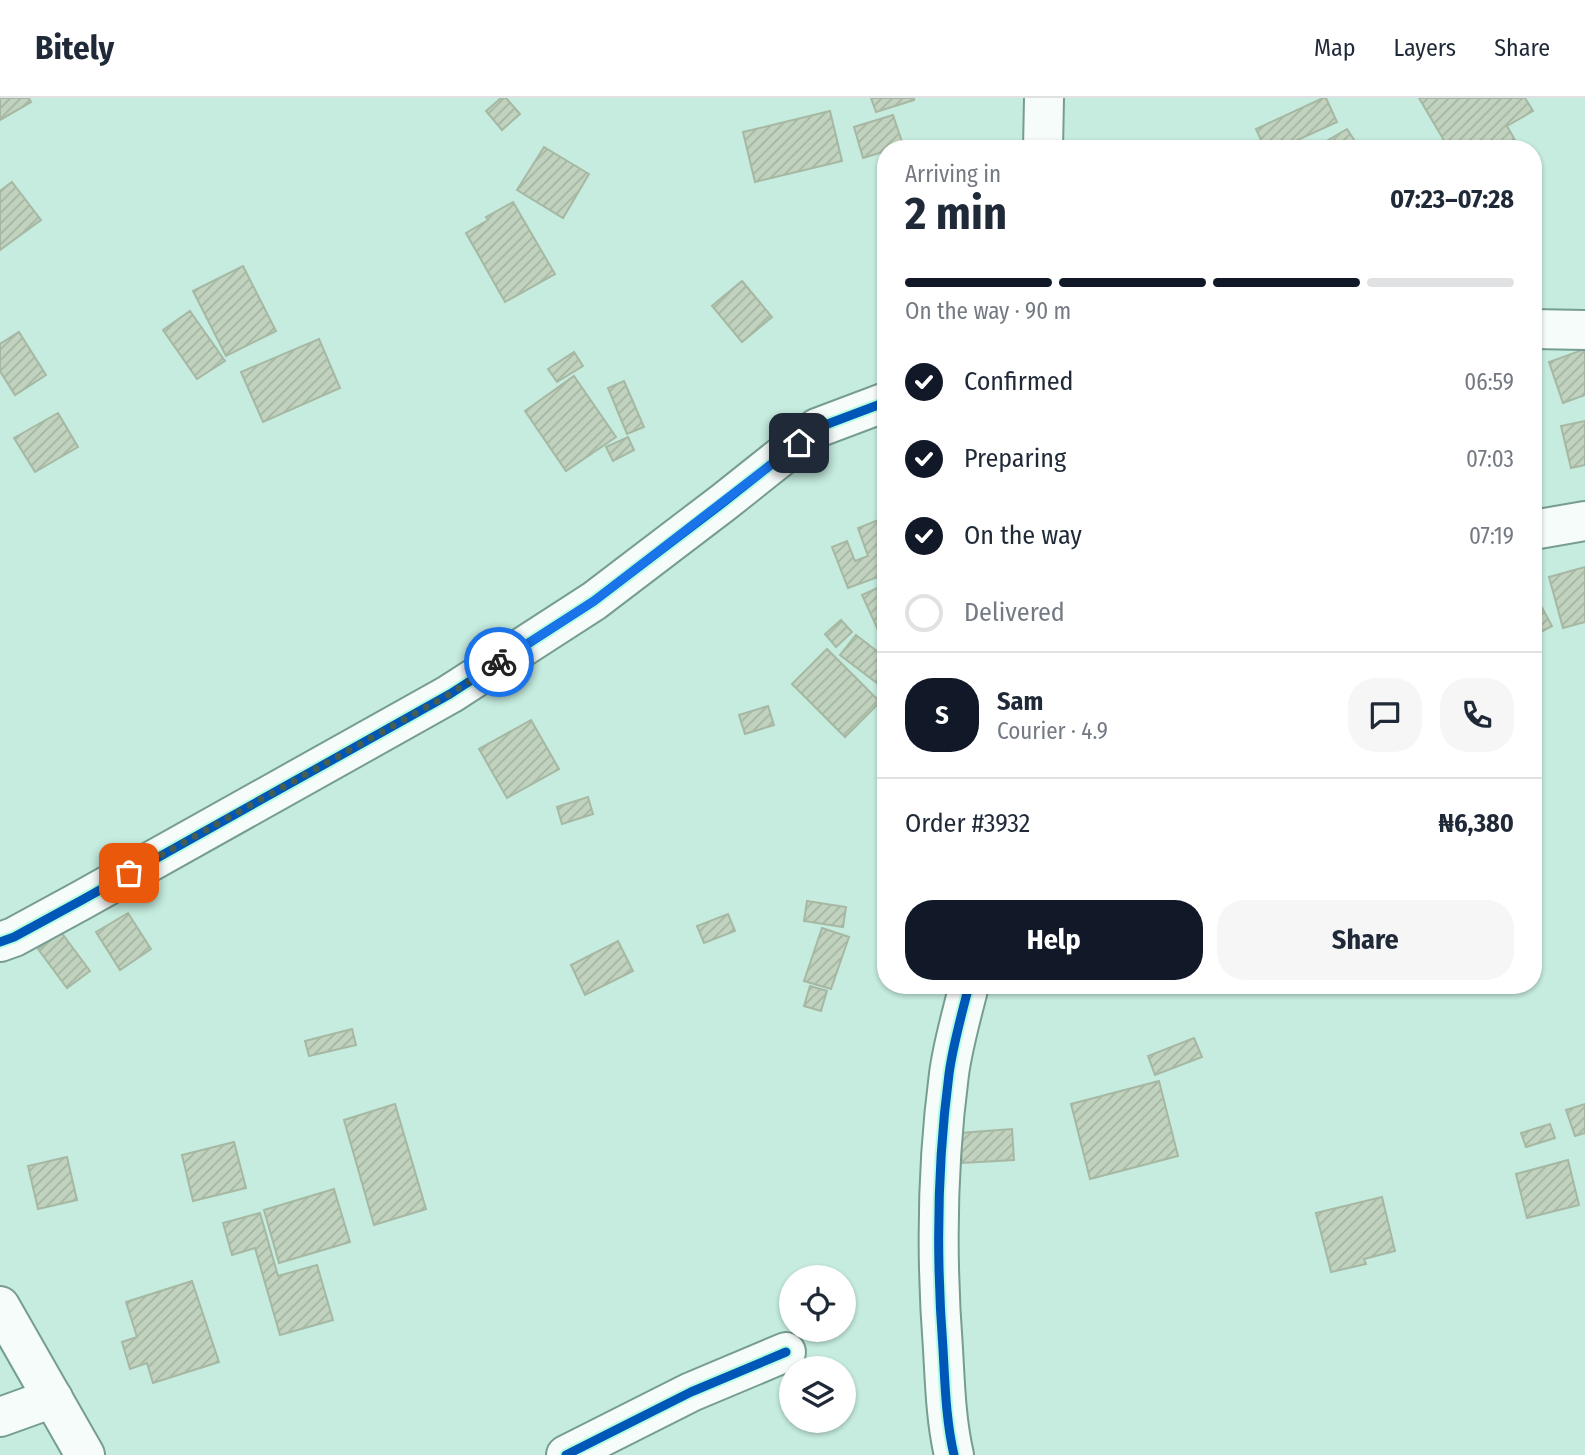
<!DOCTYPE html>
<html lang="en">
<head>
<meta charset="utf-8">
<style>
  body { margin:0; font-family:"Fira Sans Condensed",sans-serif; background:#f6f6f7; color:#1f2937; height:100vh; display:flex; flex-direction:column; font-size:26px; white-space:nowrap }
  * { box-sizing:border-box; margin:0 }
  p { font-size:23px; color:#747a83 }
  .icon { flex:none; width:38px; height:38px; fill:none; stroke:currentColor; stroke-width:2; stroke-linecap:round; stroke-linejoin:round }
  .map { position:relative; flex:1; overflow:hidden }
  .panel { position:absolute; left:877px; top:42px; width:665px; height:854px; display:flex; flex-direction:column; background:#fff; border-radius:28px; box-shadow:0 2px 5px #0004 }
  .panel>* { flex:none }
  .fabs { position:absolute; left:779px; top:1167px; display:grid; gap:14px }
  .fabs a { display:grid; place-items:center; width:77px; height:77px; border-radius:50%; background:#fff; box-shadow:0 2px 5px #0004; font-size:35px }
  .pin { position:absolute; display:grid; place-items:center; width:60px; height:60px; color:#fff; margin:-30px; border-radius:14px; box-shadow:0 4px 10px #0006 }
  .courier { position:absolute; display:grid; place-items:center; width:70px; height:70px; margin:-35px; border:5px solid #1a73e8; border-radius:50%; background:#fff; color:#222; box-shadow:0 2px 9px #0007 }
  .summary em { font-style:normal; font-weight:700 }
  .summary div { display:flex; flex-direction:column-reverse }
  .summary { display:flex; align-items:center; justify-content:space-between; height:119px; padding:0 28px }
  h1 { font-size:46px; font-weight:700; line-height:52px }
  .bar { display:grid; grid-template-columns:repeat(4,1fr); gap:10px 7px; align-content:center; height:84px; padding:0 28px }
  .bar i { height:9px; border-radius:5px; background:#e0e1e3 }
  .bar .current { background:#111827 }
  .bar p { grid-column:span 4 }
  .line { display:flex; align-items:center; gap:18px; padding:0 28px; border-top:2px solid #e0e1e3 }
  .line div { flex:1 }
  .round { display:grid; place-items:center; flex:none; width:74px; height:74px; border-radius:28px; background:#f6f6f7 }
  ol { padding:0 28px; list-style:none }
  li { display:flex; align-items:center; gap:21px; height:77px }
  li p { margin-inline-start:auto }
  li .icon { padding:7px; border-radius:50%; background:#111827; color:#fff; stroke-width:4 }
  li:last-child { color:#747a83 }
  li i { width:38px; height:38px; border:4px solid #e0e1e3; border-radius:50% }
  .action { display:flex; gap:14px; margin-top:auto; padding:14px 28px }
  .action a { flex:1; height:80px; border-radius:28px; background:#111827; color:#fff; font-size:28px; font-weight:700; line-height:80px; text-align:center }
  .action a+a { background:#f6f6f7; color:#1f2937 }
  header { display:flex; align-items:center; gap:42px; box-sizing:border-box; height:98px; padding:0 35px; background:#fff; border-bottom:2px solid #e0e1e3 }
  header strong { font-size:33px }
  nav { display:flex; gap:38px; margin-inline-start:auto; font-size:24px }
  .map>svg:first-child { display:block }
</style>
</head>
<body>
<header>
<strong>Bitely</strong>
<nav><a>Map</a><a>Layers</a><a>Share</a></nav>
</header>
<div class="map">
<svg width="1585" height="1357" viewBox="0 0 1585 1357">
  <defs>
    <pattern id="building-hatch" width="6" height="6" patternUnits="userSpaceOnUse" patternTransform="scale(1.75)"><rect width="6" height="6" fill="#c1d3be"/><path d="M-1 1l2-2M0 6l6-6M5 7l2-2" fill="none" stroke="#a4b4a2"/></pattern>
  </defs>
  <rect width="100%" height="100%" fill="#c5ecde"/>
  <path fill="url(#building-hatch)" stroke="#a6b8a3" stroke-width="2" d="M0 0H29L31 4 0 22Z
    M501 0H506L520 16 502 32 486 13Z
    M871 0H914V2L876 14Z
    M1323 0H1326L1337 24 1278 51H1265L1256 31Z
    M1419 0H1525L1533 13 1507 28 1519 49 1515 51H1449Z
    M830 13 842 63 755 84 743 34Z
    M893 17 903 47 892 51H886V53L863 60 854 29Z
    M1347 31 1360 51H1322L1320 47Z
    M544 49 589 76 563 120 517 92Z
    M12 84 41 122 0 152V93Z
    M513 104 555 176 505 204 466 135 488 122 486 119Z
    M243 168 276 233 226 258 193 193Z
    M742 183 772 219 742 244 712 208Z
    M190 213 225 263 197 281 163 232Z
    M19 234 46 277 15 297 0 273V246Z
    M319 241 340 290 263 324 241 274Z
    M1585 251V297L1563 305 1549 264Z
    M574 254 583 268 557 284 548 271Z
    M574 278 616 339 566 373 525 313Z
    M624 283 644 329 627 336 608 290Z
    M58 315 78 349 35 374 14 340Z
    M1585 323V367L1571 370 1561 328Z
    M628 339 634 352 613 363 606 349Z
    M886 419V476L848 490 832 449 847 443 855 463 868 458 858 430Z
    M1585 469V524L1563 530 1549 479Z
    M886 486V544L884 545 862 497Z
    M1533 493 1552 528 1533 538Z
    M841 522 852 534 836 549 825 536Z
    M856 537 886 560V592L840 557Z
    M827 551 880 604 845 639 792 586Z
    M768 608 774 627 745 636 739 617Z
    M531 622 559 671 507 700 479 651Z
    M588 699 593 716 562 726 557 709Z
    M807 803 846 809 843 829 804 823Z
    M128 815 151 851 120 872 96 834Z
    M728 816 735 833 704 845 697 828Z
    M822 830 849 839 831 891 804 883Z
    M61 834 90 873 67 890 38 851Z
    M618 843 633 873 585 897 571 867Z
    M810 888 827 893 821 913 804 908Z
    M352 931 356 947 309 958 305 943Z
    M1194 940 1202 959 1155 977 1148 958Z
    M1159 983 1178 1058 1090 1081 1071 1006Z
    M395 1006 426 1111 374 1127 344 1022Z
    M1585 1006V1035L1575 1038 1566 1012Z
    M1550 1026 1555 1040 1526 1049 1521 1035Z
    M1012 1031 1014 1062 962 1065 960 1035Z
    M234 1044 246 1090 193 1103 182 1057Z
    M67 1059 77 1102 38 1111 28 1068Z
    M1568 1062 1579 1107 1527 1120 1516 1076Z
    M334 1091 350 1144 279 1165 264 1112Z
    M1382 1099 1395 1153 1364 1161 1366 1166 1331 1174 1316 1115Z
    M260 1115 278 1178 317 1167 333 1222 280 1237 255 1150 232 1157 223 1125Z
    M192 1183 219 1264 153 1285 147 1265 130 1271 122 1244 137 1239 126 1204Z"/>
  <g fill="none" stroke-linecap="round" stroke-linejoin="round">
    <defs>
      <path id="minor" d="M1043 51 1044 0
        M1533 231 1585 232
        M1533 432 1585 423
        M0 844 14 839 82 802 450 596 594 503 724 404 817 330 886 304
        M0 1319 53 1300
        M566 1357 691 1294 786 1254
        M954 1357C946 1323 945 1286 943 1251 936 1159 937 1067 949 976 953 946 962 916 969 887"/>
      <path id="major" d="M0 1208 85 1357"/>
    </defs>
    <use href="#minor" stroke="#779d92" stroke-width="42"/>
    <use href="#major" stroke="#779d92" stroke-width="42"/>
    <use href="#minor" stroke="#f6fcfa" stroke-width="38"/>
    <use href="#major" stroke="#f6fcfa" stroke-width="38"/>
    <defs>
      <path id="cycleway" d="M0 844 14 839 82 802 450 596 594 503 724 404 817 330 886 304
        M566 1357 691 1294 786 1254
        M954 1357C946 1323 945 1286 943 1251 936 1159 937 1067 949 976 953 946 962 916 969 887"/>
    </defs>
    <use href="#cycleway" stroke="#b4fde2" stroke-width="13"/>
    <use href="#cycleway" stroke="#0057b8" stroke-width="9"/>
  </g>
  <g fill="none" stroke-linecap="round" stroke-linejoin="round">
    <path stroke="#455e55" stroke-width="7" stroke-dasharray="0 12.6" d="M129 775 450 596 499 564"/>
    <path stroke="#1a73e8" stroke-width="9" d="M499 564 594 503 799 345"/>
  </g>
</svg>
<div class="fabs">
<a><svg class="icon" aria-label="locate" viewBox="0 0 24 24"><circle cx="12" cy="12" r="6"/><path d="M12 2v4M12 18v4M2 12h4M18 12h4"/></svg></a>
<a><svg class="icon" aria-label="layers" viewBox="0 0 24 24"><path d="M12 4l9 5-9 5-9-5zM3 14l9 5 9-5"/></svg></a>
</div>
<div class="pin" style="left:129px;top:775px;background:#ea580c"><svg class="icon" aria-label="bag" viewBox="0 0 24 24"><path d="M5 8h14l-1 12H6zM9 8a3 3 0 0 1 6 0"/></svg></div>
<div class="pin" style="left:799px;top:345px;background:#1f2937"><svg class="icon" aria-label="home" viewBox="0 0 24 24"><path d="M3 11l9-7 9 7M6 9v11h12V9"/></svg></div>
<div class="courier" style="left:499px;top:564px"><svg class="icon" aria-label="bike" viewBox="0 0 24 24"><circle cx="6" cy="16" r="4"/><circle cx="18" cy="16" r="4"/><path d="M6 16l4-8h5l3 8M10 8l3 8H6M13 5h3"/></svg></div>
<section class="panel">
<div class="summary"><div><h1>2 min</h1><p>Arriving in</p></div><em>07:23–07:28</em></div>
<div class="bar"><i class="current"></i><i class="current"></i><i class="current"></i><i></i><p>On the way · 90 m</p></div>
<ol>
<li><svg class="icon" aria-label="check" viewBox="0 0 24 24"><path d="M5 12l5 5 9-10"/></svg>Confirmed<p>06:59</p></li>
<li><svg class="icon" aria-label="check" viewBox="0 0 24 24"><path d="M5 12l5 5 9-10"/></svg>Preparing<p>07:03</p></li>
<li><svg class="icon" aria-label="check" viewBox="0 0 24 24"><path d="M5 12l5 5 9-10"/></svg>On the way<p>07:19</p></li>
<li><i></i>Delivered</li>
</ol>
<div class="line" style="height:126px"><b class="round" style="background:#111827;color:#fff">S</b><div><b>Sam</b><p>Courier · 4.9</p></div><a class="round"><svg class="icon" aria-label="chat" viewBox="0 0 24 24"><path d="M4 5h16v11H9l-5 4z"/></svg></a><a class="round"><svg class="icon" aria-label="phone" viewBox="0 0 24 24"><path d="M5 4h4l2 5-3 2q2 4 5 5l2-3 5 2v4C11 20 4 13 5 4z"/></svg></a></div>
<div class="line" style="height:91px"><div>Order #3932</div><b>₦6,380</b></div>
<div class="action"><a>Help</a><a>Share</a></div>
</section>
</div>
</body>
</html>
